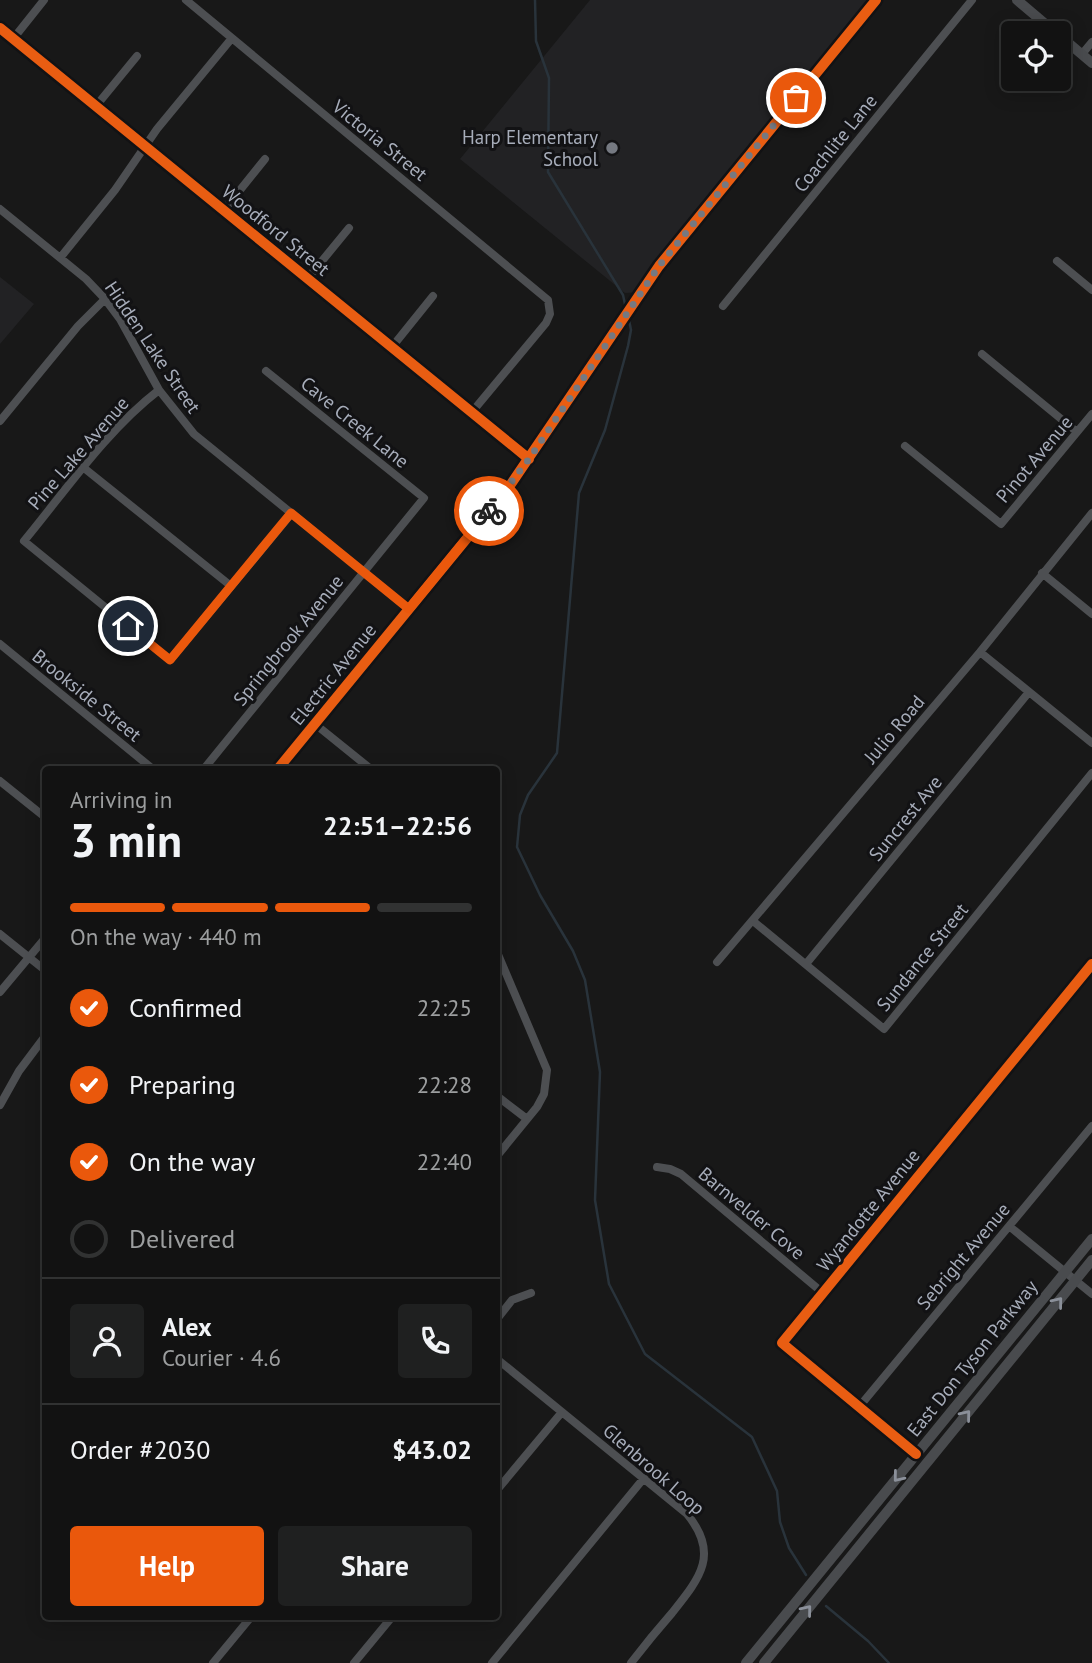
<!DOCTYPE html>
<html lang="en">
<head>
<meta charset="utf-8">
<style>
  body { margin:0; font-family:"PT Sans",sans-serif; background:#1f2020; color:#f1f3f6; height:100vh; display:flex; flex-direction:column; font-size:26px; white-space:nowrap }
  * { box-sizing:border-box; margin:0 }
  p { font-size:23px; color:#9c9e9f }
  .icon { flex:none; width:38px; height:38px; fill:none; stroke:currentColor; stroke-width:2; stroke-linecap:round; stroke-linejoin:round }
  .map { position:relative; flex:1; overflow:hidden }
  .sheet { position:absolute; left:42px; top:766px; width:458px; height:854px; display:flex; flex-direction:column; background:#121212; border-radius:7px; box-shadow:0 4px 18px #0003,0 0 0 2px #313232 }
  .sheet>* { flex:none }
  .tools { position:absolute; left:1001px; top:21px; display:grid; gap:14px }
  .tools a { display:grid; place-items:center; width:70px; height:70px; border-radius:7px; background:#121212; box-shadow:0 4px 18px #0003,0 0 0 2px #313232; font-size:35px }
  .pin { position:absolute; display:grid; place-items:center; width:60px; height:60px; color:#fff; margin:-30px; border:4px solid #fff; border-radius:50%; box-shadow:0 2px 7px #0007 }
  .courier { position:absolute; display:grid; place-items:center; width:70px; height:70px; margin:-35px; border:5px solid #ea580c; border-radius:50%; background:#fff; color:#222; box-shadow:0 2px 9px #0007 }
  .head em { font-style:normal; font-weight:700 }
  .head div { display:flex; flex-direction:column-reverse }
  .head { display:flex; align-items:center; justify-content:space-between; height:119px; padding:0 28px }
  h1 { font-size:46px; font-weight:700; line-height:52px }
  .bar { display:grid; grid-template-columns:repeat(4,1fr); gap:10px 7px; align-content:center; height:84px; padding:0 28px }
  .bar i { height:9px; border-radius:5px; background:#313232 }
  .bar .selected { background:#ea580c }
  .bar p { grid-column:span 4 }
  .line { display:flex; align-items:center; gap:18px; padding:0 28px; border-top:2px solid #313232 }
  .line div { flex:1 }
  .round { display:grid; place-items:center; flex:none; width:74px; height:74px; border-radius:7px; background:#1f2020 }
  ol { padding:0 28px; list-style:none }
  li { display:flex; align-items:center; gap:21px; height:77px }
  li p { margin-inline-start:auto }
  li .icon { padding:7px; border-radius:50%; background:#ea580c; color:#fff; stroke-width:4 }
  li:last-child { color:#9c9e9f }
  li i { width:38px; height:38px; border:4px solid #313232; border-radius:50% }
  .cta { display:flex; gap:14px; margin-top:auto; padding:14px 28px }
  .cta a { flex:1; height:80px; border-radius:7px; background:#ea580c; color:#fff; font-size:28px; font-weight:700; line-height:80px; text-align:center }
  .cta a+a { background:#1f2020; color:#f1f3f6 }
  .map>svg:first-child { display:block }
</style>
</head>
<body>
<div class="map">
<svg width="1092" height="1663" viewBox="0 0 1092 1663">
  <rect width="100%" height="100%" fill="#181818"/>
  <path fill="#222224" d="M590 0H876L640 292 625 293 460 159Z
    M0 277 34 304 0 344Z"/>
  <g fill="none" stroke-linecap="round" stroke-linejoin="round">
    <path stroke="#29333b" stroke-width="2.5" d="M535 0 536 41 549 78 548 172 623 295 626 309
      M628 315 631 330 628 346 605 430 579 493 557 753 528 795 520 815 517 847 540 895 573 951 585 980 600 1072 595 1200 609 1284 645 1354 752 1437 777 1491 780 1522 789 1548 806 1575
      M826 1606 868 1641 889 1663"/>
    <path stroke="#4d4f52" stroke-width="8" d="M186 0 548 300 550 314 546 323 472 412
      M0 28 529 459
      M13 39 44 0
      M1082 54 1092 42
      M96 106 137 56
      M0 209 86 279 105 299 120 319 159 390 194 434 409 609
      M224 210 265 159
      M60 258 115 190 157 129 232 38
      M1057 261 1092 290
      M308 278 349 228
      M723 306 972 0
      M392 347 433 296
      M982 354 1077 432
      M159 390C106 431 67 489 24 541L170 660 291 514
      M0 421 78 326 105 299
      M905 446 1001 524 1092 414
      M84 468 231 586
      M1042 573 1092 614
      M0 644 154 770
      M980 652 1092 743
      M315 724 372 770
      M203 770 424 498 266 371
      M277 770 509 487 659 266 876 0
      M0 781 46 818
      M753 921 884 1029 1092 773
      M0 934 46 971
      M497 952 547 1070 544 1094 537 1107 497 1156
      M717 962 980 652 1092 513
      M806 964 1029 692
      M0 992 46 937
      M497 1096 527 1119
      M0 1105 19 1071 46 1035
      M657 1167 670 1169 681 1174 823 1293
      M1009 1226 1092 1294
      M497 1319 512 1300 531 1293
      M497 1359 687 1514C720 1554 700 1578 672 1613 658 1629 644 1646 631 1663
      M859 1407 1092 1126
      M916 1454 782 1343 1092 964
      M497 1490 562 1412
      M213 1663 251 1617
      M354 1663 392 1617
      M492 1663 644 1478"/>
    <path stroke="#494b4e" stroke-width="10" d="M1017 0 1056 33
      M1059 35 1092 63
      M746 1663 1092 1239
      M764 1663 1092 1260"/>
    <defs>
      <path id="cycleway" d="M0 28 529 459
        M277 770 509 487 659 266 876 0
        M916 1454 782 1343 1092 964"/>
    </defs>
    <use href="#cycleway" stroke="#121214" stroke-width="15"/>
    <use href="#cycleway" stroke="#e95d12" stroke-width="10"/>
  </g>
  <defs><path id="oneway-chevron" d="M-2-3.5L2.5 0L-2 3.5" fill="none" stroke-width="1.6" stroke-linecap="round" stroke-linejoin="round" transform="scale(1.75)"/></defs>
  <g stroke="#8b909a">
    <use href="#oneway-chevron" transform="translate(1058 1302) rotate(-51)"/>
    <use href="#oneway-chevron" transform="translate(966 1415) rotate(-51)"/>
    <use href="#oneway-chevron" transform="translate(898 1477) rotate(129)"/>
    <use href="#oneway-chevron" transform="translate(807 1610) rotate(-51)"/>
  </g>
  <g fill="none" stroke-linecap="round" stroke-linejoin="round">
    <path stroke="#757981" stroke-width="7" stroke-dasharray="0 12.6" d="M489 511 529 459 659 266 796 98"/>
    <path stroke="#ea580c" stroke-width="9" d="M128 626 170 660 291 513 409 609 489 511"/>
  </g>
  <circle fill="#757981" stroke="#121214" stroke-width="2.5" cx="612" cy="148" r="7"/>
  <g text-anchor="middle" stroke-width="6" stroke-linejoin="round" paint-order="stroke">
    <g font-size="19" fill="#a7adba" stroke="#121214" text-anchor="end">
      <text x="598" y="144">Harp Elementary<tspan x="598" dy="22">School</tspan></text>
    </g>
    <g font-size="19" fill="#a7adba" stroke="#121214">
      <text transform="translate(380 140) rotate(39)" y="7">Victoria Street</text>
      <text transform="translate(835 143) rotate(-51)" y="7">Coachlite Lane</text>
      <text transform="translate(276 230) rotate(39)" y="7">Woodford Street</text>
      <text transform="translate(153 347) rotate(56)" y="7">Hidden Lake Street</text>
      <text transform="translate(355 422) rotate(39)" y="7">Cave Creek Lane</text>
      <text transform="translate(78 453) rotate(-49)" y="7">Pine Lake Avenue</text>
      <text transform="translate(1034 459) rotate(-50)" y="7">Pinot Avenue</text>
      <text transform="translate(288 640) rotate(-51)" y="7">Springbrook Avenue</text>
      <text transform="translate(333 674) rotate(-51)" y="7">Electric Avenue</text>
      <text transform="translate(87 695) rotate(39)" y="7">Brookside Street</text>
      <text transform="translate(894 729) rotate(-50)" y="7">Julio Road</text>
      <text transform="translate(905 818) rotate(-51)" y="7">Suncrest Ave</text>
      <text transform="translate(922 957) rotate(-51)" y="7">Sundance Street</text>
      <text transform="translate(868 1210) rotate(-51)" y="7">Wyandotte Avenue</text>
      <text transform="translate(752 1213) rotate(40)" y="7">Barnvelder Cove</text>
      <text transform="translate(963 1256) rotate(-50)" y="7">Sebright Avenue</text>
      <text transform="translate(972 1358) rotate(-51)" y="7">East Don Tyson Parkway</text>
      <text transform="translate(654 1469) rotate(41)" y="7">Glenbrook Loop</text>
    </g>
  </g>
</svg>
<div class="tools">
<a><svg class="icon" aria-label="locate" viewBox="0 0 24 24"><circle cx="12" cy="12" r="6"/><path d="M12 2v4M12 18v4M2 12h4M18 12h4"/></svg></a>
</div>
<div class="pin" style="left:796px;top:98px;background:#ea580c"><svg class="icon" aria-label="bag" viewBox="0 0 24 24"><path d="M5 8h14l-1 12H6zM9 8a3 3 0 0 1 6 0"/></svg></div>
<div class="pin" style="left:128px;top:626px;background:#1f2937"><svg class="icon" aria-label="home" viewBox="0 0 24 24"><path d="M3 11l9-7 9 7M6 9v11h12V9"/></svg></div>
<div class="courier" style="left:489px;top:511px"><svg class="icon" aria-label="bike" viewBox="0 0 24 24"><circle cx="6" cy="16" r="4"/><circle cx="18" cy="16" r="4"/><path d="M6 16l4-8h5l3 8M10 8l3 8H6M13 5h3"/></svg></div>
<section class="sheet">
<div class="head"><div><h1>3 min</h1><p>Arriving in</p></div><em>22:51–22:56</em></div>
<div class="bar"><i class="selected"></i><i class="selected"></i><i class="selected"></i><i></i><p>On the way · 440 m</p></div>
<ol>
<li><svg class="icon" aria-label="check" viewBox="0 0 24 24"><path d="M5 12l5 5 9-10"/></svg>Confirmed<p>22:25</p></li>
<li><svg class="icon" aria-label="check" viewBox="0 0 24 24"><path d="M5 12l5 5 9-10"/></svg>Preparing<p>22:28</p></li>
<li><svg class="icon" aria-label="check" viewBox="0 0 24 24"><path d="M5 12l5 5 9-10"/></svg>On the way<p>22:40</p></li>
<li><i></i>Delivered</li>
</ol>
<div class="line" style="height:126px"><a class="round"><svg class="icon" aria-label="person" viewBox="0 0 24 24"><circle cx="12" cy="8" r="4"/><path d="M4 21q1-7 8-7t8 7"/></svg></a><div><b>Alex</b><p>Courier · 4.6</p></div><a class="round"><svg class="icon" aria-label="phone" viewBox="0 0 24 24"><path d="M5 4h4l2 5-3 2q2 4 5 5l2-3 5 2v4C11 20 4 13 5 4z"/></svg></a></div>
<div class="line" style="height:91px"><div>Order #2030</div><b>$43.02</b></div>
<div class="cta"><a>Help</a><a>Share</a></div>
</section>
</div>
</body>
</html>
